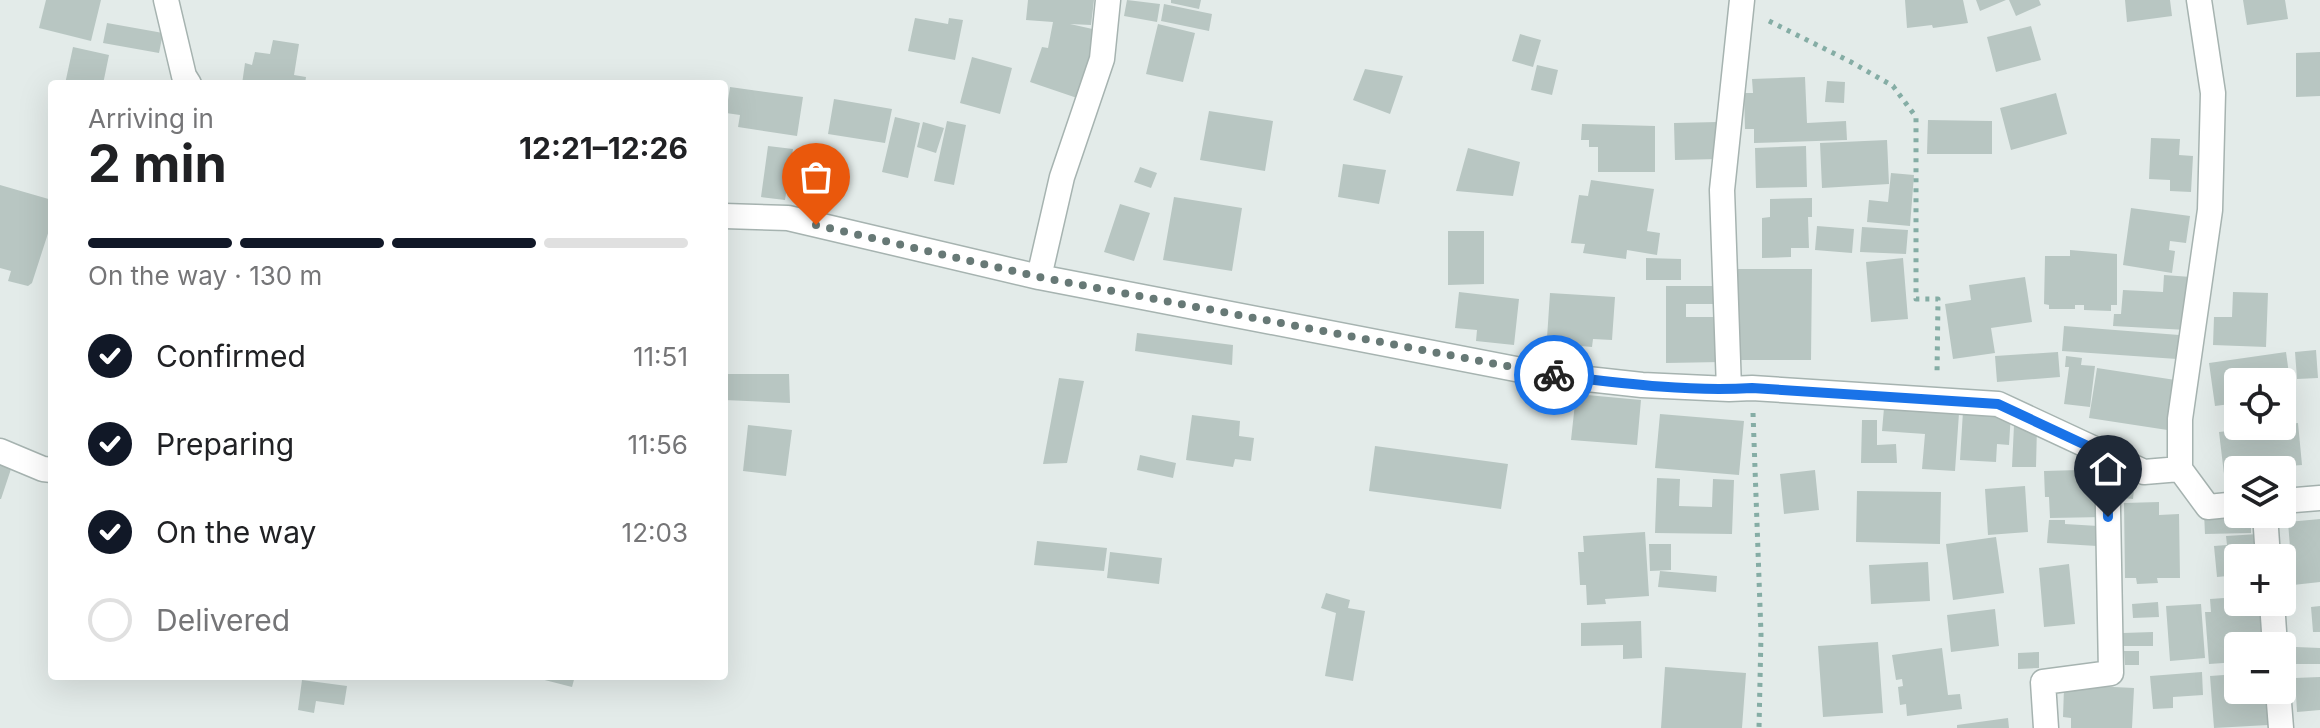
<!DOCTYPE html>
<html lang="en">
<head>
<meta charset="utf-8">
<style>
  body { margin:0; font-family:Inter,sans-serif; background:#f2f2f2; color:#202124; height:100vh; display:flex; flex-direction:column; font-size:30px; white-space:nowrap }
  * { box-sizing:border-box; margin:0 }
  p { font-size:26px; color:#757577 }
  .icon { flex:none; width:44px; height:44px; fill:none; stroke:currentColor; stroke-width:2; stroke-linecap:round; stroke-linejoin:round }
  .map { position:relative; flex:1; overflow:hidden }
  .sheet { position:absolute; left:48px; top:80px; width:680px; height:600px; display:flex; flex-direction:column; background:#fff; border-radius:8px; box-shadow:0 8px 32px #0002 }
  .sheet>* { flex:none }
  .tools { position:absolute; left:2224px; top:368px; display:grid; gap:16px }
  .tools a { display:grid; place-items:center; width:72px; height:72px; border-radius:8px; background:#fff; box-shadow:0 8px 32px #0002; font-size:40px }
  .pin { position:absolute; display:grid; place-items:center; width:68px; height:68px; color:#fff; margin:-82px -34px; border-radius:50% 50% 50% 0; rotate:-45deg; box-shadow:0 0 8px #0007 }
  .pin .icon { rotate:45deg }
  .courier { position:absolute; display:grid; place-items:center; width:80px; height:80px; margin:-40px; border:6px solid #1a73e8; border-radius:50%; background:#fff; color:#222; box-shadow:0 2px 10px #0007 }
  .head em { font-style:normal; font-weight:700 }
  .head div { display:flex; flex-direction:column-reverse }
  .head { display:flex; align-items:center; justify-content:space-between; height:136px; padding:0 40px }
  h1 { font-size:52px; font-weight:700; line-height:60px }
  .bar { display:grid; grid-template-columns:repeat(4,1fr); gap:12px 8px; align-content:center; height:96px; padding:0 40px }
  .bar i { height:10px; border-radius:6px; background:#e0e0e0 }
  .bar .current { background:#111827 }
  .bar p { grid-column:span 4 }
  ol { padding:0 40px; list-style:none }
  li { display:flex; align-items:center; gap:24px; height:88px }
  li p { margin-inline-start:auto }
  li .icon { padding:8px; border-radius:50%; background:#111827; color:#fff; stroke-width:4 }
  li:last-child { color:#757577 }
  li i { width:44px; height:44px; border:4px solid #e0e0e0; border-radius:50% }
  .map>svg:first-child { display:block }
</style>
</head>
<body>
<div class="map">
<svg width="2320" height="728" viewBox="0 0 2320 728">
  <rect width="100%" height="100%" fill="#e3ebe9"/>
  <path fill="#b8c6c2" d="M46 0H101L91 41 39 28Z
    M1028 0H1094L1091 25 1070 24 1097 30 1080 99 1030 82 1042 47 1048 48 1053 22 1026 20Z
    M1127 0 1160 4 1157 22 1124 16Z
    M1171 0H1201L1199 9 1171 3Z
    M1905 0H1963L1968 23 1933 28 1932 25 1907 28Z
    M1976 0H2006L1980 11Z
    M2009 0H2039L2041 5 2016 16Z
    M2125 0H2170L2172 16 2127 22Z
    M2243 0H2285L2288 19 2247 25Z
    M1164 4 1212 14 1209 31 1161 21Z
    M915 18 948 24 949 18 963 20 955 60 908 51Z
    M107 23 163 33 159 53 103 43Z
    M1158 24 1195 33 1183 82 1146 74Z
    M2031 26 2041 60 1996 72 1987 37Z
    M1520 34 1541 40 1533 67 1512 61Z
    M273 40 299 44 294 75 306 77 305 84H242L245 63 252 65 255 52 270 54Z
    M73 47 109 55 103 84H65Z
    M2320 52V96L2296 97V53Z
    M972 57 1012 68 1000 114 960 103Z
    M1537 65 1558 70 1552 95 1531 90Z
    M1365 69 1403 76 1390 114 1353 100Z
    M1805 77 1807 123 1846 121 1847 140 1754 143V129H1745L1744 93H1753L1752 79Z
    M1827 81 1845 82 1844 103 1825 102Z
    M730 87 803 97 797 136 738 127 740 115 726 113Z
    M2056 93 2067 134 2011 150 2000 108Z
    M834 99 892 109 885 143 828 134Z
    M1209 111 1273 121 1265 171 1200 160Z
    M895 117 920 123 908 178 882 172Z
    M1928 120 1992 121V154H1927Z
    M947 121 966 125 954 185 934 181Z
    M923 122 944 128 936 153 917 147Z
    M1718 122 1719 159 1675 160 1674 123Z
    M1582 124 1655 126V172H1598V147H1589V140H1581Z
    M2151 138 2180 139 2179 155 2193 156 2191 192 2170 191V180L2149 179Z
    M1887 140 1889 184 1822 188 1820 143Z
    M768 146 793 149 785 200 761 197Z
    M1806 146 1807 187 1756 188 1755 148Z
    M1468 148 1520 162 1513 196 1456 191Z
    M1343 164 1386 170 1379 204 1338 197Z
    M1140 167 1157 173 1151 188 1134 182Z
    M1891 173 1914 175 1910 226 1867 222 1869 200 1888 202Z
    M1591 180 1654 189 1647 231 1660 233 1657 255 1627 250 1626 259 1583 253 1585 244 1571 243 1579 195 1588 196Z
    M0 185 52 200V221L32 283 28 286 8 281 11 271 0 268Z
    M1174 197 1242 208 1232 271 1163 260Z
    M1812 198V217H1808L1809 248H1791V257L1762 258V218L1770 217V199Z
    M1120 204 1150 213 1134 261 1104 252Z
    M2131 208 2190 216 2186 243 2170 241 2169 250 2175 251 2172 273 2123 265Z
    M1817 226 1854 229 1852 253 1815 250Z
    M1862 227 1908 230 1906 254 1860 252Z
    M1448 231H1484V284L1448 285Z
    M2070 250 2117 254V305H2111V311L2084 310V305H2075V309H2049V305L2044 304 2045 256H2070Z
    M1646 258 1681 259V280H1646Z
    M1903 258 1908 319 1871 322 1866 262Z
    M1736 269H1812L1811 360H1735Z
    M2164 275 2191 277 2187 330 2113 326 2114 314H2121L2123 290 2163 292Z
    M2025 277 2032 322 1991 328 1995 353 1953 359 1945 304 1971 300 1969 285Z
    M1666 286H1721V304H1686V317H1721V362L1666 363Z
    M1459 292 1519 299 1514 345 1476 341 1477 330 1455 328Z
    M2233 292 2268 293 2266 347 2213 345 2214 317H2232Z
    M1550 293 1615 297 1612 340 1593 339 1592 347 1569 345 1570 339 1547 338Z
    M2064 326 2179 335 2177 359 2062 351Z
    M1137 333 1233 345 1232 365 1135 351Z
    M2316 350 2318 378 2297 379 2295 352Z
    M2058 352 2060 377 1997 382 1995 356Z
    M2286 352 2292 396 2282 397V382H2238V403L2215 406 2209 363Z
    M2066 356 2082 358 2081 365 2095 366 2090 407 2064 404 2069 367H2065Z
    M2097 368 2182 381 2174 431 2089 418Z
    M724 374H789L790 403 724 400Z
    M1059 378 1084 381 1067 463 1043 464Z
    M1576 394 1641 400 1637 445 1571 440Z
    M1884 408 1959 413 1955 471 1922 469 1925 434 1882 431Z
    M1963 411 2011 413 2009 445 1997 444 1996 462 1960 460Z
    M1660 414 1744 421 1739 475 1655 468Z
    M1192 415 1240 421 1239 436 1254 438 1251 461 1235 459 1233 467 1186 460Z
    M1862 420H1877V445L1896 444 1897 463H1861Z
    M2298 423 2302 465 2238 470V472L2224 474 2219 432Z
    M748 425 792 430 786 476 743 471Z
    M2014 425 2037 426 2036 467H2012Z
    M1375 446 1508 464 1501 509 1369 491Z
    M1140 455 1176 463 1173 478 1137 470Z
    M2103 457 2104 517 2050 518 2049 497H2045L2044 471 2080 470 2079 458Z
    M0 458 13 463 1 499H0Z
    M1815 470 1819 510 1784 514 1780 474Z
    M1657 478 1680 479 1679 506 1712 507 1713 479 1734 480 1732 534 1655 533Z
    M2112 478 2135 480 2133 499 2111 497Z
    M2025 486 2028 532 1988 535 1985 489Z
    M1857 491 1941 492 1940 544 1856 542Z
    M2159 502V515L2179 514 2180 578H2157L2158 583 2137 584 2136 578H2125L2124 503Z
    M2204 513 2251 514V533L2205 534Z
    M2320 519V582L2293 585 2288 522Z
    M2049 520H2065V524L2098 526 2097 546 2047 543Z
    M1645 532 1649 596 1605 599 1606 604 1587 605 1586 585H1580L1578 552H1584L1583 536Z
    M2259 534 2261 558H2238V575L2217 577 2214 546 2227 545 2226 536Z
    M1996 537 2004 593 1953 600 1946 544Z
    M1037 541 1107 548 1104 571 1034 565Z
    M1649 544H1671V570L1650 571Z
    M1110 552 1162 558 1159 584 1107 578Z
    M1928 562 1930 601 1871 604 1869 565Z
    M2069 564 2075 624 2044 627 2039 568Z
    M1660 571 1717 576 1716 592 1658 587Z
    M1326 593 1350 600 1348 608 1365 611 1353 681 1325 676 1336 613 1321 608Z
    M2238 597V602H2260L2263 646H2238V662L2209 664 2205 612H2211L2210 599Z
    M2158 602 2159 617 2133 618 2132 604Z
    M2201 604 2205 658 2170 661 2166 606Z
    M2320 606V632H2313L2311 607Z
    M1995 609 1999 646 1951 652 1947 615Z
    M1641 621 1642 658 1623 659V645L1581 646V623Z
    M2153 632V646H2123V633Z
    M1878 642 1883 713 1823 717 1818 646Z
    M2296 647 2320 648V664H2296Z
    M1942 648 1948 695 1960 694 1962 709 1907 716 1906 704 1900 705 1898 687 1903 686 1902 679 1896 680 1892 655Z
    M2124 651H2139V665H2125Z
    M2039 652V668L2018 669V653Z
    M1665 667 1746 673 1742 728H1661Z
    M2202 672 2203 695 2173 697V708L2153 709 2150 676Z
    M2238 674V690H2265L2268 725 2214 728 2210 676Z
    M529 676H575L572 687Z
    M2320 677V710L2297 712 2295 678Z
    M302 680 347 686 344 705 316 701 314 713 298 710Z
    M2074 685 2134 688 2132 728H2071V718L2063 717 2064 688Z
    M2008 718 2009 728H1957V725Z"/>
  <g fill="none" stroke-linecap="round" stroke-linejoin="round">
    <defs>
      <path id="street" d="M166 0 184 76 189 84
        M724 216 788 218 1039 277 1542 374 1642 385 1729 389 1752 388 1998 404 2144 472 2180 469 2208 507 2238 504
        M1039 277 1062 177 1102 59 1108 0
        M1729 389 1722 190 1742 0
        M0 451 43 469 52 470
        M2180 469V419L2210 210 2213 93 2199 0
        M2282 501 2320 498
        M2265 514 2268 558
        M2272 602 2275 646
        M2278 690 2281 728
        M2046 728 2043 682 2111 673 2107 455"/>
    </defs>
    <use href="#street" stroke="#a6b3b0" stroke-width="27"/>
    <path stroke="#85ada5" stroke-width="5" stroke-dasharray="4 6" stroke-linecap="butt" d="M1769 21 1851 62 1893 86 1916 117V299H1938L1937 375
      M1753 413 1761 634 1759 728"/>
    <use href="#street" stroke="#fff" stroke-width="24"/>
  </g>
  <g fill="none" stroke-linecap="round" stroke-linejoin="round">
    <path stroke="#677976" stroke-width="8" stroke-dasharray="0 14.4" d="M816 225 1039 277 1554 375"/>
    <path stroke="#1a73e8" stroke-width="10" d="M1554 375C1620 383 1686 392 1752 388L1998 404 2107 455 2108 517"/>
  </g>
</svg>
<div class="tools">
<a><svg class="icon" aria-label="locate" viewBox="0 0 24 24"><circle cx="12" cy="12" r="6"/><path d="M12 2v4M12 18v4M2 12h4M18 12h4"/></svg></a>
<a><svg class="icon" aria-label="layers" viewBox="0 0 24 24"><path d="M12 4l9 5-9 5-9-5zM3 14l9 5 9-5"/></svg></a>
<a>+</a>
<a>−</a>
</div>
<div class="pin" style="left:816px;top:225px;background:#ea580c"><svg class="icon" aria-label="bag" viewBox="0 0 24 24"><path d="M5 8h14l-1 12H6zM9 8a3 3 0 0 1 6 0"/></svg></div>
<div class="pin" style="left:2108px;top:517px;background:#1f2937"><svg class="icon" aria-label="home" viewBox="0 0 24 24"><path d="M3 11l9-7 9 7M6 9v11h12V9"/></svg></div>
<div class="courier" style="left:1554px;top:375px"><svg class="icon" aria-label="bike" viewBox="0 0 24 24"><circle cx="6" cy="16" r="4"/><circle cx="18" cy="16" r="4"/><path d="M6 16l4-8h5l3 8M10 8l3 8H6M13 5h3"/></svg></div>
<section class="sheet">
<div class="head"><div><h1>2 min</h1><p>Arriving in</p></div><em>12:21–12:26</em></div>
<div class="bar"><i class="current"></i><i class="current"></i><i class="current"></i><i></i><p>On the way · 130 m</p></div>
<ol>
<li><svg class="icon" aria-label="check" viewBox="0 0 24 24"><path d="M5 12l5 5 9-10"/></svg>Confirmed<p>11:51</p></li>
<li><svg class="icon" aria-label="check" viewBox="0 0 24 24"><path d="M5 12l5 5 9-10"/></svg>Preparing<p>11:56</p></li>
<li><svg class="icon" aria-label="check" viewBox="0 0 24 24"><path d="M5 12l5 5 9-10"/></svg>On the way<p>12:03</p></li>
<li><i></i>Delivered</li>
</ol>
</section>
</div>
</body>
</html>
